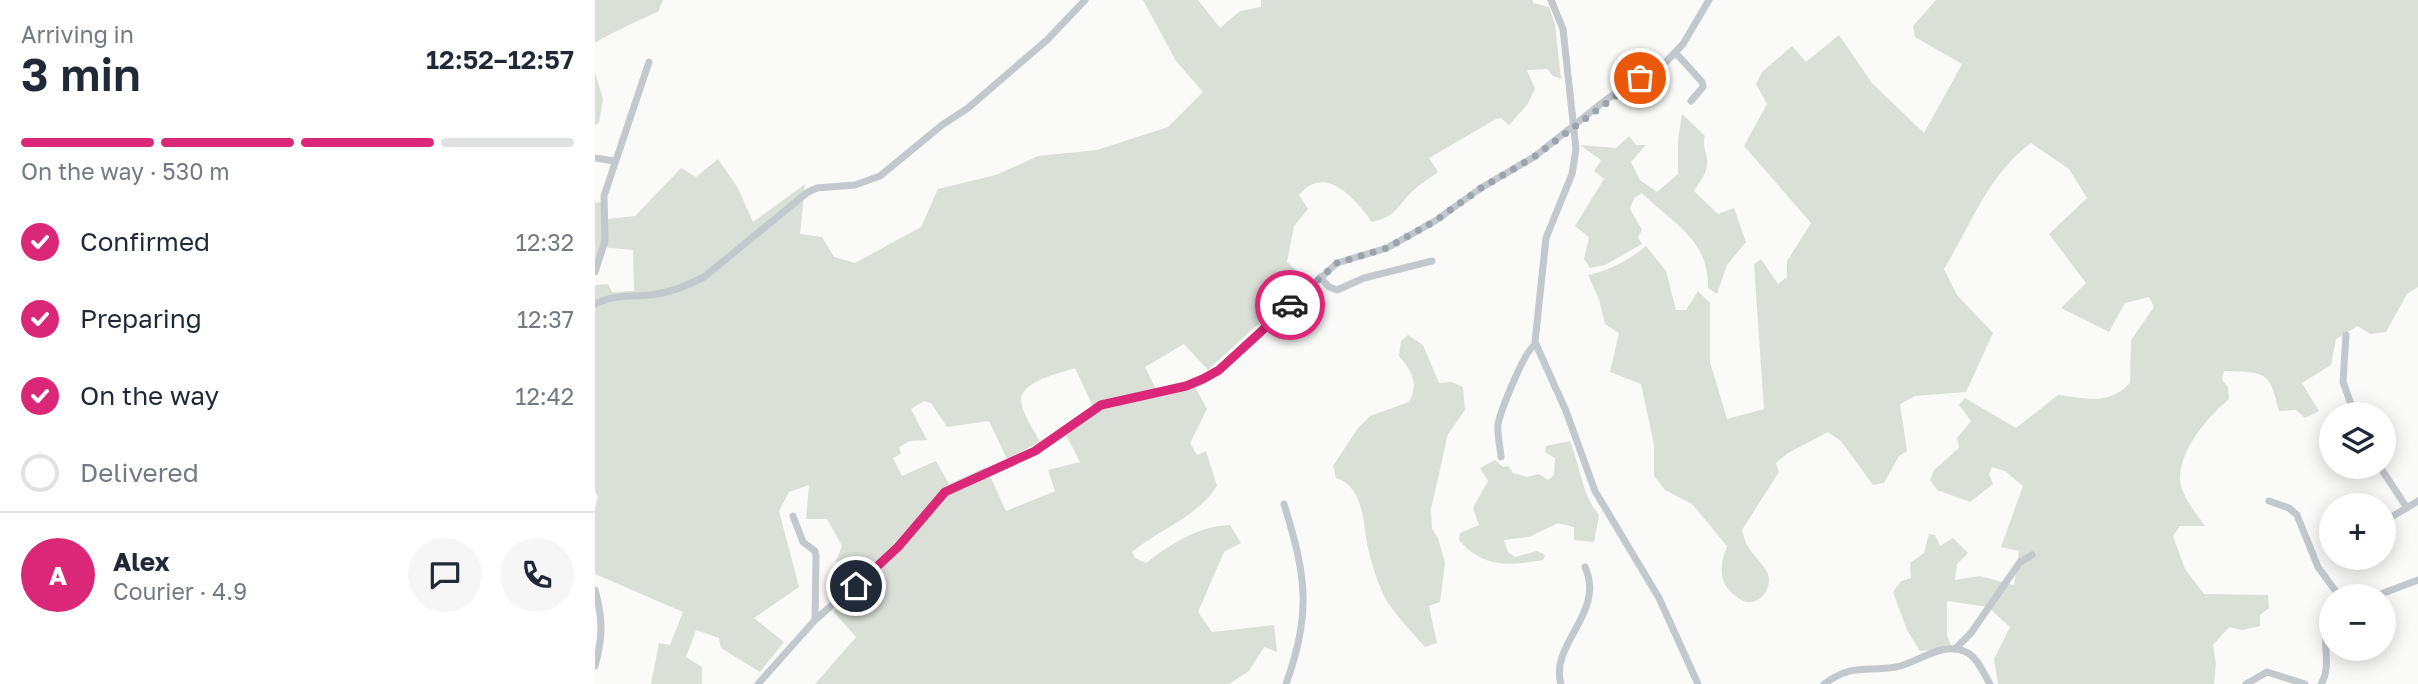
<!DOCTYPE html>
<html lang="en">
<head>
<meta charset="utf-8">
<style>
  body { margin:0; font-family:"Golos Text",sans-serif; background:#f6f6f7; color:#1f2937; height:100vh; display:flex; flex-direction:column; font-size:26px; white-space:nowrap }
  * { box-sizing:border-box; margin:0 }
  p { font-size:23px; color:#747a83 }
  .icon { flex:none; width:38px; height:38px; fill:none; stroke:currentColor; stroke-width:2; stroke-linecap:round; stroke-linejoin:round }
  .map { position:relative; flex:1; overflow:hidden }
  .details { display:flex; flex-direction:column; background:#fff; width:595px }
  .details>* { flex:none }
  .buttons { position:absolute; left:1724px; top:402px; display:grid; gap:14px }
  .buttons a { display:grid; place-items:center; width:77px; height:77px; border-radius:50%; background:#fff; box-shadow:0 4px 18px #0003; font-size:35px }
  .pin { position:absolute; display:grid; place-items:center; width:60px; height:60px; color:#fff; margin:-30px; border:4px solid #fff; border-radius:50%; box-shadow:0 2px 7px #0007 }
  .courier { position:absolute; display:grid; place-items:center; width:70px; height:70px; margin:-35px; border:5px solid #db2777; border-radius:50%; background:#fff; color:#222; box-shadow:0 2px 9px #0007 }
  .head em { font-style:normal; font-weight:600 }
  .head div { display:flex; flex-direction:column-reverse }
  .head { display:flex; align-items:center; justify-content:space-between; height:119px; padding:0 21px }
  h1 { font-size:46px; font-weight:600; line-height:52px }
  .bar { display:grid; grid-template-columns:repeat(4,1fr); gap:10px 7px; align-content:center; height:84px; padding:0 21px }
  .bar i { height:9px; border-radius:5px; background:#e0e1e3 }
  .bar .active { background:#db2777 }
  .bar p { grid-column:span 4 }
  .line { display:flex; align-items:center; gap:18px; padding:0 21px; border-top:2px solid #e0e1e3 }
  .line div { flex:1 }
  .round { display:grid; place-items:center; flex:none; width:74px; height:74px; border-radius:37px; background:#f6f6f7 }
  ol { padding:0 21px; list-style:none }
  li { display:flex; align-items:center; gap:21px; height:77px }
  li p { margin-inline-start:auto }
  li .icon { padding:7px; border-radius:50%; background:#db2777; color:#fff; stroke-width:4 }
  li:last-child { color:#747a83 }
  li i { width:38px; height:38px; border:4px solid #e0e1e3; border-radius:50% }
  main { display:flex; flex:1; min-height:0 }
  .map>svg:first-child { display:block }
</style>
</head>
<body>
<main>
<section class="details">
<div class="head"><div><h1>3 min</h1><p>Arriving in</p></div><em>12:52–12:57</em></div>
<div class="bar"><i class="active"></i><i class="active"></i><i class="active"></i><i></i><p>On the way · 530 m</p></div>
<ol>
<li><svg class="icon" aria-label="check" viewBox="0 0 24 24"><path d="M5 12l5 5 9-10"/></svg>Confirmed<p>12:32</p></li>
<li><svg class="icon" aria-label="check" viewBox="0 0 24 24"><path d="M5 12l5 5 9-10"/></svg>Preparing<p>12:37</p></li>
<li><svg class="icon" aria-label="check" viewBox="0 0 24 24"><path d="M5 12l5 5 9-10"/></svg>On the way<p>12:42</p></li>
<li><i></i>Delivered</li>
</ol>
<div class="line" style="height:126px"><b class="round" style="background:#db2777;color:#fff">A</b><div><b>Alex</b><p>Courier · 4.9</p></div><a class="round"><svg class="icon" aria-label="chat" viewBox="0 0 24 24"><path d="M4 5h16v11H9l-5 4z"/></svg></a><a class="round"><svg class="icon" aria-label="phone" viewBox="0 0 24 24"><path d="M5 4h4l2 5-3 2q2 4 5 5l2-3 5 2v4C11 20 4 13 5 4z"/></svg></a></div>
</section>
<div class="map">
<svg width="1823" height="684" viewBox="0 0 1823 684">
  <rect width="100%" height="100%" fill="#fafaf8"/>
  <path fill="#dadfd7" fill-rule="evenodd" d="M0 0H68L63 12C54 15 6 38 0 43Z
    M548 0H603L625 28 645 11 666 7V0H938V3L954 7 960 25 966 79 958 76 952 69 932 70 940 89 932 105 914 125 906 118 901 119 834 158 843 172C836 178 827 182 820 189 802 204 804 216 777 222 760 198 730 163 704 195L713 209 699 226 692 262 711 280 613 370 589 344 550 367 565 397 600 387 612 409 595 443 602 455 611 451 622 486C602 517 565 529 537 552L540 558 551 563C576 544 603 526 635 525L646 543 629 552 603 612 617 632 679 625 682 652 669 647 654 671 634 684H220L261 637 238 611 261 591 241 561 247 546 232 519H211L214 485 194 492 184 511 204 587 159 618 189 642 165 672 126 648 124 638 101 630 91 657 107 667V684H56L64 643 75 645 88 612 0 574V508L3 497 0 491V285L13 284 17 292 39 291 38 250 7 247 0 267V202L8 203 13 219 40 216 86 168 101 177 123 159 143 188 158 222 210 184 205 234 227 237 239 257 260 263 326 227 343 189 401 175 443 156 502 150 573 127 608 92 581 61ZM480 368 500 411 471 435 485 462 453 470 460 491 411 511 391 467 354 484 341 461 307 476 298 458 306 454 304 447 315 441 332 440 316 409 329 401 336 403 352 427 394 421 412 459 445 442C439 430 427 413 426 401 425 381 466 373 480 368Z
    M1341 0H1823V287L1812 294 1791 332 1775 334 1763 326 1741 339 1736 365 1707 383 1724 411 1710 418 1701 410 1684 411C1674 369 1670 373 1629 371L1627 380 1633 387 1634 399C1613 417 1586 447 1585 477 1584 493 1601 513 1610 526H1585L1578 536 1590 569 1609 594 1673 595 1674 608 1665 615V626L1647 630 1634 627 1618 645 1621 664 1619 684H1403L1399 659 1415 627 1393 607 1352 601V635L1357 648 1325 651 1312 630 1298 592 1306 581 1316 578 1315 563 1329 553 1334 534 1340 535 1345 546 1358 538 1373 553 1362 564 1360 580 1385 576 1419 585 1424 551 1406 547 1428 486 1410 471 1397 467 1394 474 1398 484 1375 502 1342 490 1335 480 1339 470 1364 448 1362 438 1376 421 1364 405 1370 398 1421 428 1463 395C1493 398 1513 406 1535 383L1536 340 1559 307 1554 297 1530 303 1514 332 1466 308 1491 283 1454 234 1492 198 1474 169 1436 143C1393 175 1376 225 1349 269L1362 295 1398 333 1371 392 1320 396 1305 404 1312 451 1304 456 1289 483 1278 485 1246 441 1233 432 1193 453 1181 463 1184 472 1147 530C1153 555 1161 553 1172 572 1180 587 1162 612 1143 598 1123 584 1124 567 1132 546L1097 504 1070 490 1059 476V445L1046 384 1015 372 1024 333 1010 324 1004 299 993 275C1014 271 1034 260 1051 246L1071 271 1081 310H1091L1103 291 1115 303V362L1132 419 1169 409 1159 264 1166 259 1183 284 1192 277V261L1216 223 1149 146 1172 104 1161 84 1167 72 1197 46 1211 62 1244 35 1277 83 1329 133 1367 64 1320 37 1318 26Z
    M0 72 8 99 4 123 0 125Z
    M1087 114 1110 136C1107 146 1111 150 1112 159 1114 171 1105 181 1099 191L1123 214 1139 208 1151 242 1132 265 1122 294 1113 288C1114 239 1078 224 1047 193L1039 198 1035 209 1047 230 1043 237 1047 244 1010 265 995 268 989 259 994 237 980 226 1009 179 999 171 1006 160 985 145 1021 148 1034 136 1041 145H1051L1036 162 1045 180 1062 192 1083 174V140Z
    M813 335 828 345 844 383 857 382 868 387 870 410 853 434 836 509 837 529 843 538 850 563 845 602 834 606 842 643 830 647C816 631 799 614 789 596 782 581 775 559 772 543 768 521 768 486 741 478L738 466 763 428 775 416 814 402C824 384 817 371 804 356L806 341Z
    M975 441C985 466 987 495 1004 515L999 542 979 540V527L963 523 934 537 909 540 913 552 920 557 942 551 950 555 948 560C914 566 888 568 864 540L865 533 884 525 878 508 893 481 885 468 900 460 908 467 913 466 918 473 932 477 944 474 953 480 959 475 960 458 950 452 951 446Z"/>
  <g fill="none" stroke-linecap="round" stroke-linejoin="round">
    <path stroke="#c3c8cc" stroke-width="7" d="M956 0 968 29 981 149 977 174 951 238 940 342 971 411 1000 491 1064 598 1103 684
      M1081 53 1107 82 1108 87 1096 101
      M0 158 19 161
      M0 272 10 241 9 196 54 62
      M725 277 734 287 742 290 769 278 837 261
      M0 304C19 294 35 297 55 295 75 293 91 286 109 277L213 192 222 188 260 185 285 176 347 125 373 108 452 40 490 0
      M1751 335 1748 382 1760 415
      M906 457C905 446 902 434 903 424 906 410 930 349 940 345
      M1785 467 1812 508
      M1674 501 1694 508 1702 515 1723 567 1745 597
      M689 504C711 575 717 613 691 684
      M198 516 208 542 220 551 221 557 220 620
      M1788 522 1823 501
      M0 590C8 618 8 638 0 666
      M1778 597 1823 580
      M1360 649 1376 633 1425 562 1437 555
      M163 684 220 620 303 547 350 492 440 451 506 405 591 386 624 370 742 263 792 248 840 221 886 188 939 157 1012 99 1071 62 1088 44 1114 0
      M966 684C954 644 1011 613 990 567
      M1229 684C1259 663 1270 672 1301 667 1323 663 1349 639 1373 653 1383 659 1389 674 1395 684
      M1651 684 1672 672 1710 684
      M1726 684C1739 663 1723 639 1736 619"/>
  </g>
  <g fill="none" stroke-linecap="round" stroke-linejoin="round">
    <path stroke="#99a4ac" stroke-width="7" stroke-dasharray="0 12.6" d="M695 305 742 263 792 248 840 221 886 188 939 157 1045 78"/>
    <path stroke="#db2777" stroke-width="9" d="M261 586 303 547 350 492 440 451 506 405 591 386 608 379 624 370 695 305"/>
  </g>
</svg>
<div class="buttons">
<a><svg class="icon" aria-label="layers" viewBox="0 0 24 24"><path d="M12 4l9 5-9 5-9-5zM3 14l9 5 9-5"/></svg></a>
<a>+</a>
<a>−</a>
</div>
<div class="pin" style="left:1045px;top:78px;background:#ea580c"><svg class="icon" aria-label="bag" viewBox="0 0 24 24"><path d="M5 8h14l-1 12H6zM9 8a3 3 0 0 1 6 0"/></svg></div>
<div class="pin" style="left:261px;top:586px;background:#1f2937"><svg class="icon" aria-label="home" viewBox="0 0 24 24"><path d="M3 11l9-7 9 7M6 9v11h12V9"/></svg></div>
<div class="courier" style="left:695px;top:305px"><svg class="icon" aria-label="car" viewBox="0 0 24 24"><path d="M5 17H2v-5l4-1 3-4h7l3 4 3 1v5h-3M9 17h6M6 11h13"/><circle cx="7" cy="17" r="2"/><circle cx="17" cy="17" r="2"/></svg></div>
</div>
</main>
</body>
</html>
